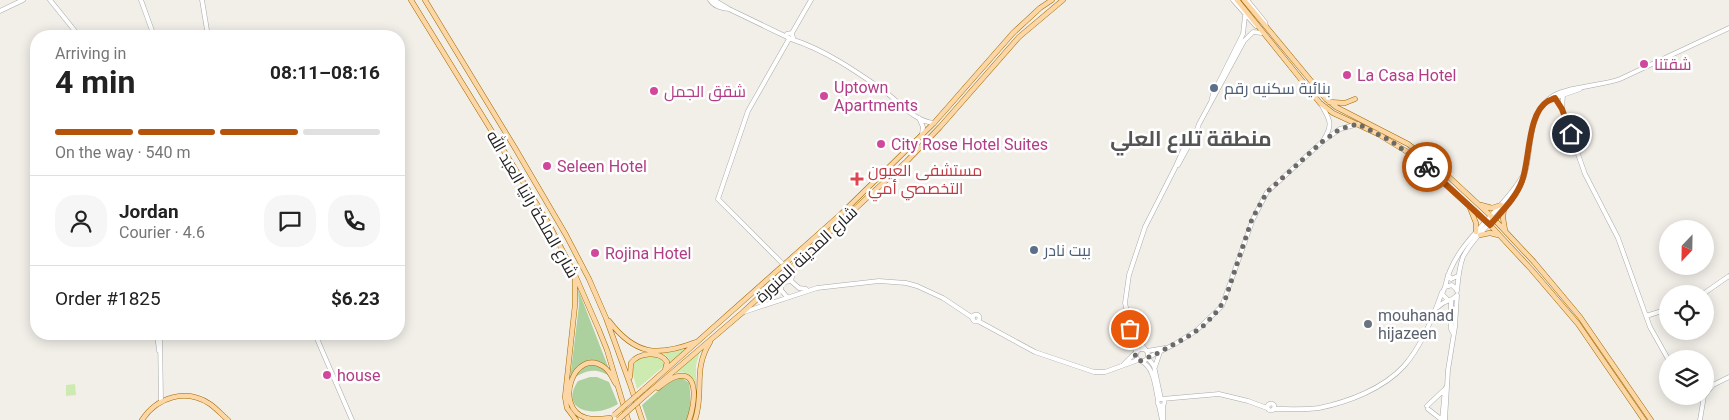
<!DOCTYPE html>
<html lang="en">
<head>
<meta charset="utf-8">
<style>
  body { margin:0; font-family:Roboto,Cairo,sans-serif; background:#f6f6f6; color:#222; height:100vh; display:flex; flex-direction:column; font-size:19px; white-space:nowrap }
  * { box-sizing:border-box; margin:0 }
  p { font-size:16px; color:#767676 }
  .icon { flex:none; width:28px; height:28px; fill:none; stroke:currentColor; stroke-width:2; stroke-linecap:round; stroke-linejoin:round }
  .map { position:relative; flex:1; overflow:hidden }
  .drawer { position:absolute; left:30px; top:30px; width:375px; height:310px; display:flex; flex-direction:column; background:#fff; border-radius:20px; box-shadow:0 2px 12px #0003 }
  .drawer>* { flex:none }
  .needle { width:32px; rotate:202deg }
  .fabs { position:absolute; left:1659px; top:220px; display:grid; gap:10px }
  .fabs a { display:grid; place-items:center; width:55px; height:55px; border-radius:50%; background:#fff; box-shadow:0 2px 12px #0003; font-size:25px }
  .pin { position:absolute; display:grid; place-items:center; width:42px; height:42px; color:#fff; margin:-21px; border:2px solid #fff; border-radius:50%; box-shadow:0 1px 5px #0007 }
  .courier { position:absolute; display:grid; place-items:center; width:50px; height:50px; margin:-25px; border:4px solid #b45309; border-radius:50%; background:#fff; color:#222; box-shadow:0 1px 6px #0007 }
  .headline em { font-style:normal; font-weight:700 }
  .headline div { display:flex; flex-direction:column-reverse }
  .headline { display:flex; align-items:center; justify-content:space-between; height:85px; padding:0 25px }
  h1 { font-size:32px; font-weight:700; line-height:38px }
  .bar { display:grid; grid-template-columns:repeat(4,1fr); gap:8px 5px; align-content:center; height:60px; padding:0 25px }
  .bar i { height:6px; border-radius:4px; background:#e0e0e0 }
  .bar .selected { background:#b45309 }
  .bar p { grid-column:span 4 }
  .line { display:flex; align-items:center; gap:12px; padding:0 25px; border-top:1px solid #e0e0e0 }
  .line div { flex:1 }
  .round { display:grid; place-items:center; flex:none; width:52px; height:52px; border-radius:20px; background:#f6f6f6 }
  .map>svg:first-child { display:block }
</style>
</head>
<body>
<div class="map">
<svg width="1729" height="420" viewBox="0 0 1729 420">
  <rect width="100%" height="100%" fill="#f2efe9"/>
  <path fill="#cdebb0" d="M686 349 671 363 668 357 661 352Z
    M700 351 696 365V385C693 375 685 370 675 373Z
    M657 356 664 361V366L637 389 632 371 634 362 641 357Z
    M75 384 76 395 66 396V385Z"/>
  <path fill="#add19e" d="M578 289 612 377C601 371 593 368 581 374 576 376 575 378 570 379L579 305Z
    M590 377H597L609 382 618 404C592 420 559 409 578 381Z
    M681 377 689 383C691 394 691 409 687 420H647L642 405 668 382Z"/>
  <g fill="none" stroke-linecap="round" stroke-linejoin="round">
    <defs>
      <path id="minor" d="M50 0 79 36
        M141 0 154 36
        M202 0 208 36
        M710 0C714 6 722 9 729 9
        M714 0 729 9 787 37
        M1233 0 1256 26
        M1247 0 1265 22 1266 26
        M0 11 23 0
        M792 33 787 34 789 39 793 38 792 33 811 0
        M791 39C825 50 854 70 883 90 898 101 915 122 934 123
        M1554 98 1580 89
        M1555 98 1562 109 1585 174 1618 238 1650 327 1668 359
        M1211 102 1213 94 1243 34 1245 16
        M1321 104C1329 119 1334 123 1324 139
        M1562 109 1563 95
        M919 118 923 127 922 134
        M1186 139a4 4 0 1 1 8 0a4 4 0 1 1-8 0Z
        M1194 138 1199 124 1244 41 1253 32 1262 33
        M1178 165 1190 143
        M795 264 791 281 799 288 806 289
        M784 265 718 199 748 111 789 39
        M1448 275 1451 279 1458 276
        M1445 287C1454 241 1499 216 1522 177
        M1457 291C1458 279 1459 267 1463 257 1476 231 1507 212 1520 186 1535 158 1523 120 1550 98 1562 87 1602 86 1620 79L1729 28
        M1703 294 1729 276
        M787 297 781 290V286L785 282 791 281
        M1447 299 1442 294 1445 287 1452 285 1456 289
        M1451 300V329L1453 333
        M1438 307C1445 299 1451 302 1456 296
        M744 312 817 288 879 281 906 283 917 286 943 298 973 318
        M972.5 318a3.5 3.5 0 1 1 7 0a3.5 3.5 0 1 1-7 0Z
        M1646 316 1668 309
        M978 321 1035 352 1094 372H1105L1138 360
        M1132 333 1145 349
        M157 334 159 351
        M160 334 161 402
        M315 334 352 420
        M1136 355a6 6 0 1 1 12 0a6 6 0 1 1-12 0Z
        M1147 351 1165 348
        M1136 352 1125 303 1129 275 1145 227 1175 168 1187 141
        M1149 357 1175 344 1197 330 1222 306 1253 219 1267 192 1323 141 1340 129 1358 124
        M1148 358 1154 366 1161 399
        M1141 361C1154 367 1155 386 1158 400
        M1123 365 1134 354
        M1155 367 1160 352
        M1705 395 1713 385 1729 377
        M1157.5 402a3.5 3.5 0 1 1 7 0a3.5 3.5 0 1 1-7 0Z
        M1162 399 1219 394 1248 401 1267 408
        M1267.5 407a3.5 3.5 0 1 1 7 0a3.5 3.5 0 1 1-7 0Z
        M1163 405V420
        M1159 406 1162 420
        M1427 406 1445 389
        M1273 409C1288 409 1304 410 1319 408 1348 402 1383 389 1404 366 1420 348 1434 315 1442 292
        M1428 409 1442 420
        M1442 420 1445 389 1447 386
        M1445 420 1448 370 1455 327 1457 295
        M1700 420 1704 396"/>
      <path id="major" d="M411 0 549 224 575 275 599 330 607 350 628 420
        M425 0 515 148 566 235 589 279 606 318 630 384 642 420
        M1237 0 1320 103 1333 113 1378 134 1414 156 1490 225 1531 269 1578 324 1644 420
        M1244 0 1326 99 1336 107 1408 144 1436 165 1491 216 1534 262 1580 317 1651 420
        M1329 102 1345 103 1355 99
        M1481 205 1492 208 1501 205
        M1504 207 1503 218 1505 230
        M1470 208 1476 223V232
        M1480 235 1490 233 1498 235
        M575 276V305L565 397 567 408 576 420
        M609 321C635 355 657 357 696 342
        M630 377 631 363C638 353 660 350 667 362L665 370
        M658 388C663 384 669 379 675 377 701 368 694 407 689 420
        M643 390 841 214 934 123 1013 33 1040 8 1052 0
        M647 394 742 313 907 161 940 127 1019 37 1063 0
        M610 418C602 419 594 420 586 418 553 408 574 346 604 367 610 371 612 378 616 384
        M142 420C157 397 186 388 210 404 217 409 222 415 228 420
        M695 420C705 391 692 371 710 342"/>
    </defs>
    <use href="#minor" stroke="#a9a9a9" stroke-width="5"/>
    <use href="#major" stroke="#a06b00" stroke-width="5.5"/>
    <use href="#minor" stroke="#fff" stroke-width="4"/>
    <use href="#major" stroke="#fcd6a4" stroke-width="4.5"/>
    <defs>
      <path id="major-bridge" d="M614 415 643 390
        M618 420 647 394"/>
    </defs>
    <use href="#major-bridge" stroke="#a06b00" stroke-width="5.5" stroke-linecap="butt"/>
    <use href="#major-bridge" stroke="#fcd6a4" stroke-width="4.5"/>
  </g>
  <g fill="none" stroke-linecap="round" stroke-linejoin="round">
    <path stroke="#6b6a68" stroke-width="5" stroke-dasharray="0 9" d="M1130 329 1136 352 1135 357 1140 361 1158 353 1187 337 1202 327 1214 315 1225 300 1252 219 1267 192 1323 141 1340 129 1358 124 1391 141 1427 167"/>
    <path stroke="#b45309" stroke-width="6" d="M1427 167 1490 225C1501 212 1516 198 1522 181 1530 161 1527 113 1548 101 1550 100 1553 99 1555 98L1562 109 1571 134"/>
  </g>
  <g fill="#d1479c" stroke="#fff" stroke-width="2">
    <circle cx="1644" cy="64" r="5"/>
    <circle cx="1347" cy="75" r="5"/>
    <circle cx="654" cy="91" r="5"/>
    <circle cx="824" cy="96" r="5"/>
    <circle cx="881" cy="144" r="5"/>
    <circle cx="547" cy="166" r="5"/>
    <circle cx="595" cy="253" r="5"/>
    <circle cx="327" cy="375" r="5"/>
  </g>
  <g fill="#5c6f8a" stroke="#fff" stroke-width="2">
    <circle cx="1214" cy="88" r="5"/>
    <circle cx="1034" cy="250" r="5"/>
  </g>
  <path fill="#e0444e" stroke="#fff" stroke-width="2" d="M854.5 171.5h5v5h5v5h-5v5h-5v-5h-5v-5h5z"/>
  <circle fill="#6b7280" stroke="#fff" stroke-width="2" cx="1368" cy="324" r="5"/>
  <g text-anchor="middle" stroke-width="5" stroke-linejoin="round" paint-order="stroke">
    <g font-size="16" fill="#b23c85" stroke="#fff" text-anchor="start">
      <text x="1654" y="70">شقتنا</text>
      <text x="1357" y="81">La Casa Hotel</text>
      <text x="834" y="93">Uptown<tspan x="834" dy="18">Apartments</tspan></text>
      <text x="664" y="97">شقق الجمل</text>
      <text x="891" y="150">City Rose Hotel Suites</text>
      <text x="557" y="172">Seleen Hotel</text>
      <text x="605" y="259">Rojina Hotel</text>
      <text x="337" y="381">house</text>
    </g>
    <g font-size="16" fill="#4e5e75" stroke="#fff" text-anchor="start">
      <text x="1224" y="94">بنائية سكنيه رقم</text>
      <text x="1044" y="256">بيت نادر</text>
    </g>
    <g font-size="16" fill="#be3a42" stroke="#fff" text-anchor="start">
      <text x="868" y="176">مستشفى العيون<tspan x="868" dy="18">التخصصي أمي</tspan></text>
    </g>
    <g font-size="16" fill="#222" stroke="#fff">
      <text transform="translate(533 204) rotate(60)" y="6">شارع الملكة رانيا العبد الله</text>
      <text transform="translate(806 254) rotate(-43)" y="6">شارع المدينة المنورة</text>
    </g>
    <g font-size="16" fill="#5b616d" stroke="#fff" text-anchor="start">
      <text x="1378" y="321">mouhanad<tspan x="1378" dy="18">hijazeen</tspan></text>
    </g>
    <g font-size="21" font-weight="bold" fill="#555" stroke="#fff">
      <text x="1191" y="146">منطقة تلاع العلي</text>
    </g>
  </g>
</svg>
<div class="fabs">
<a><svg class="needle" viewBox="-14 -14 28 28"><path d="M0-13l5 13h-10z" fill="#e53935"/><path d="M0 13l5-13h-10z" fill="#767676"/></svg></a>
<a><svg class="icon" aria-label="locate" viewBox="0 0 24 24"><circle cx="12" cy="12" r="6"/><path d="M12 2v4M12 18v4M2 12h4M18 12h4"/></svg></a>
<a><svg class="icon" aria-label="layers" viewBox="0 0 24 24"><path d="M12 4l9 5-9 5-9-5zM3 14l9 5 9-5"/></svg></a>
</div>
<div class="pin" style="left:1130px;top:329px;background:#ea580c"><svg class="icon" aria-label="bag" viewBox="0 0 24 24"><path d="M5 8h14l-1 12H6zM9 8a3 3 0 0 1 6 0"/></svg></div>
<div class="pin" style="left:1571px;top:134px;background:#1f2937"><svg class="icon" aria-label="home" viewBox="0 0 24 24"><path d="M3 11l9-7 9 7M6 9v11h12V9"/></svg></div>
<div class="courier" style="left:1427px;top:167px"><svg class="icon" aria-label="bike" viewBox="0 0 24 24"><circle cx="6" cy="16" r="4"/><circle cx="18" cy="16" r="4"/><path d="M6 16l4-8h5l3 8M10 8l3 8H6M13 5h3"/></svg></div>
<section class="drawer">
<div class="headline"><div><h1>4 min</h1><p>Arriving in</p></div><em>08:11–08:16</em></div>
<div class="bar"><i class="selected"></i><i class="selected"></i><i class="selected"></i><i></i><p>On the way · 540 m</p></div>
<div class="line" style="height:90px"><a class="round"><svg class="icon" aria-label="person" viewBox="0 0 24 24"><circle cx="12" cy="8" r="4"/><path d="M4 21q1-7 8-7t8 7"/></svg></a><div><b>Jordan</b><p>Courier · 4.6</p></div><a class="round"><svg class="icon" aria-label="chat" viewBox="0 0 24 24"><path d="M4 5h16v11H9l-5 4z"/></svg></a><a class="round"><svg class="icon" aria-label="phone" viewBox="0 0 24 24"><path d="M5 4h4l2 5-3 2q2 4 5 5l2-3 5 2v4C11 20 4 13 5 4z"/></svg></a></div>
<div class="line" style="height:65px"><div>Order #1825</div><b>$6.23</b></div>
</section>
</div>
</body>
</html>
